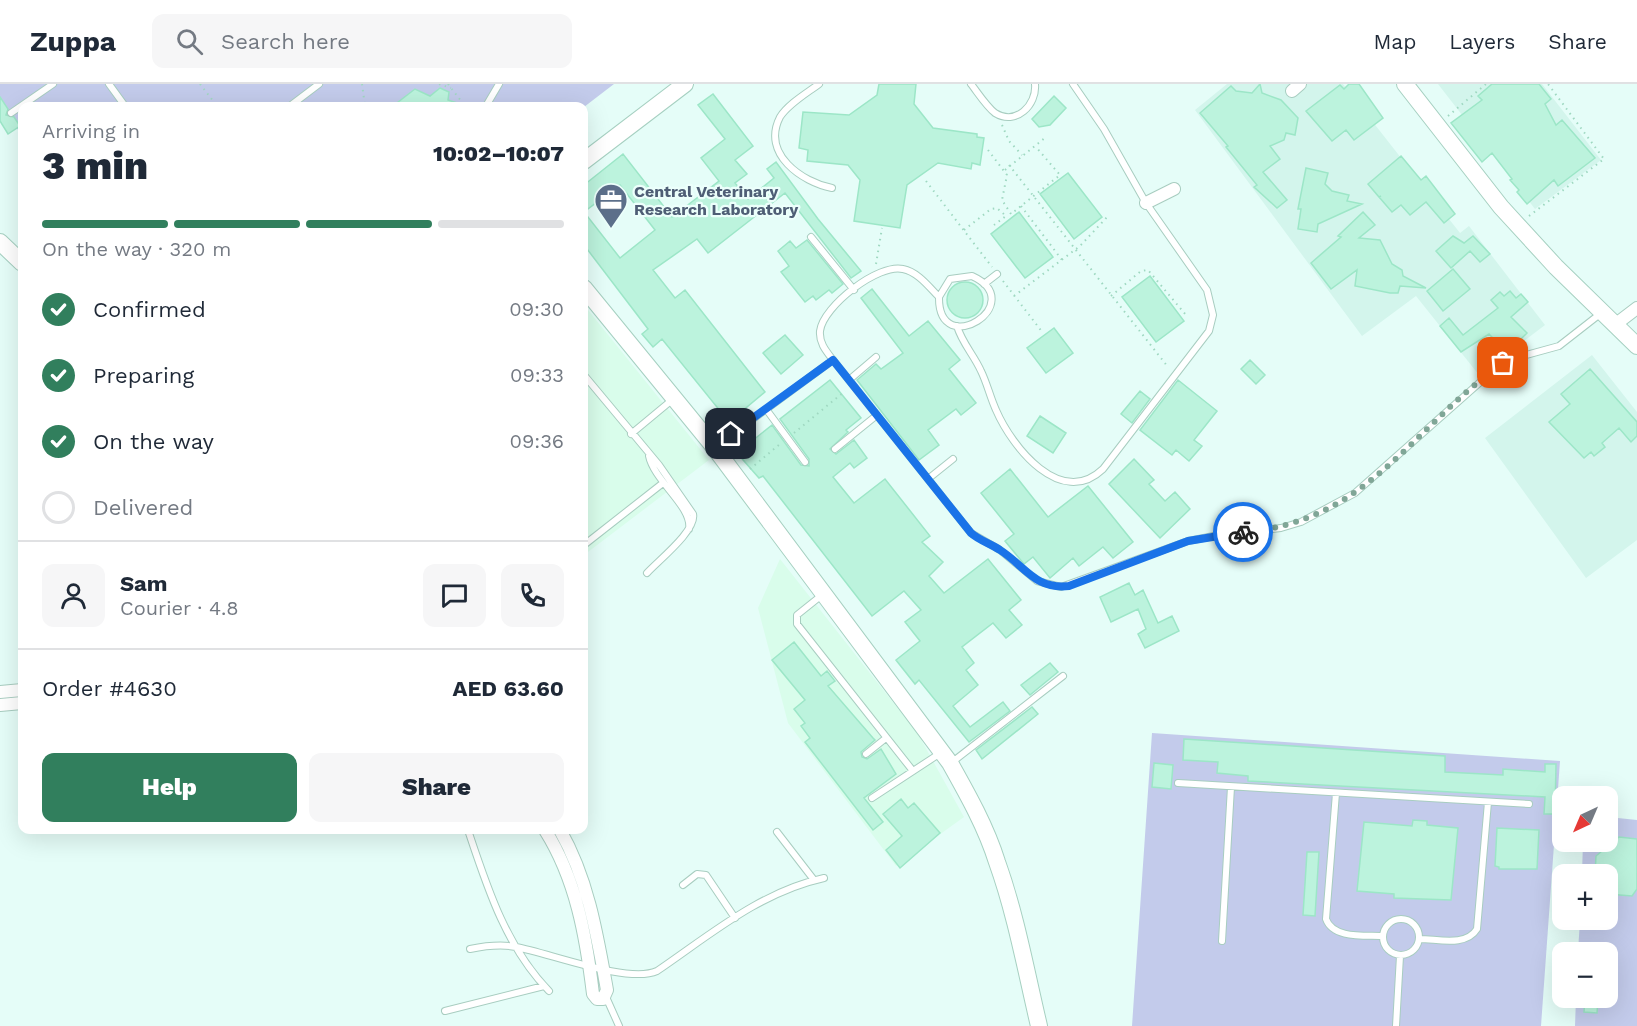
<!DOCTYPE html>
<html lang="en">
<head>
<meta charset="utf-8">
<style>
  body { margin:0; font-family:"Work Sans",sans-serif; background:#f6f6f7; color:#1f2937; height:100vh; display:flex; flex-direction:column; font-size:22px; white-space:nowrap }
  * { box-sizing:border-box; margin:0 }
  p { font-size:20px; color:#747a83 }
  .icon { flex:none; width:33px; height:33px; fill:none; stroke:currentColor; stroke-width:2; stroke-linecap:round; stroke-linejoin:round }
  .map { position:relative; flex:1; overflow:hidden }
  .panel { position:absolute; left:18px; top:18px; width:570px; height:732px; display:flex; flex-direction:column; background:#fff; border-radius:12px; box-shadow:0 6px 24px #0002 }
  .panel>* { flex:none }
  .needle { width:39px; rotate:224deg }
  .controls { position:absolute; left:1552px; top:702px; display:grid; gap:12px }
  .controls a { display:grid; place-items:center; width:66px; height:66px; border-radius:12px; background:#fff; box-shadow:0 6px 24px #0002; font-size:30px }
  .pin { position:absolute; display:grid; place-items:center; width:51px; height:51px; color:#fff; margin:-26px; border-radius:12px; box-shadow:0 3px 9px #0006 }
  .courier { position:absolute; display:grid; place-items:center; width:60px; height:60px; margin:-30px; border:4px solid #1a73e8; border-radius:50%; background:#fff; color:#222; box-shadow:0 2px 8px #0007 }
  .head em { font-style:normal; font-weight:800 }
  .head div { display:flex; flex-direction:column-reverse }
  .head { display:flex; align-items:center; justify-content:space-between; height:102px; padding:0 24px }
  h1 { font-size:39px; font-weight:800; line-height:45px }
  .bar { display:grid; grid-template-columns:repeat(4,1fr); gap:9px 6px; align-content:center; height:72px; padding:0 24px }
  .bar i { height:8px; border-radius:4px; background:#e0e1e3 }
  .bar .on { background:#317f5d }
  .bar p { grid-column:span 4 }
  .line { display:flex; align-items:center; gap:15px; padding:0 24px; border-top:2px solid #e0e1e3 }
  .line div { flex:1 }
  .round { display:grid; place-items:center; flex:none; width:63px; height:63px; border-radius:12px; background:#f6f6f7 }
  ol { padding:0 24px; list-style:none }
  li { display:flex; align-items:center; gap:18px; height:66px }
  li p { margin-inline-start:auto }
  li .icon { padding:6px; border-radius:50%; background:#317f5d; color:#fff; stroke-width:4 }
  li:last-child { color:#747a83 }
  li i { width:33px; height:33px; border:3px solid #e0e1e3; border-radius:50% }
  .action { display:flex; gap:12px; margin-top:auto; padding:12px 24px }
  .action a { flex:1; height:69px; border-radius:12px; background:#317f5d; color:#fff; font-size:24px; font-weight:800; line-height:69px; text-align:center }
  .action a+a { background:#f6f6f7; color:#1f2937 }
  header { display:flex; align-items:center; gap:36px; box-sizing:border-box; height:84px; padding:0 30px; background:#fff; border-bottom:2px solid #e0e1e3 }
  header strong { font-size:28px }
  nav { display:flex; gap:33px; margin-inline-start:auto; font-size:21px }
  .search { width:420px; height:54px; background:#f6f6f7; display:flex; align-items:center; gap:15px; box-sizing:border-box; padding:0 21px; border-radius:12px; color:#747a83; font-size:22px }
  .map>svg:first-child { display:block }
</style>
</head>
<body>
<header>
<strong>Zuppa</strong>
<div class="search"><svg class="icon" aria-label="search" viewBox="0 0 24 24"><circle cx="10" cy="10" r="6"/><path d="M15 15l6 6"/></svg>Search here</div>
<nav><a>Map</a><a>Layers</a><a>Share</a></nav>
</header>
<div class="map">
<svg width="1637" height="942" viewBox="0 0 1637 942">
  <rect width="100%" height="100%" fill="#e5fdf8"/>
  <path fill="#d3f5ec" d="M1227 0H1343L1460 149 1469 142 1545 241 1479 291 1416 212 1362 252 1195 26Z
    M1438 0H1542L1601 76 1535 125Z
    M1592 271 1637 328V456L1586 494 1485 354Z"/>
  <path fill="#d9fdeb" d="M584 221 709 376 584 471Z
    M780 475 918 650 964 733 896 782 788 639 758 524Z"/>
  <path fill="#c3cbeb" d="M0 0H614L584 23 22 22V51L0 22Z
    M1152 649 1560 677 1541 942H1132Z
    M1608 733 1637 736V942H1575L1576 914H1608V868H1578L1580 836H1608V790H1582L1583 758H1608Z"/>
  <path fill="#bcf3dd" stroke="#9ce6c7" stroke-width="1.5" fill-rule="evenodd" d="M879 0H916L914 20 933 44 977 50V53L984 54 980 81 972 79 971 85 938 79 907 101 900 144 854 137 860 96 848 81 807 77 808 66 799 64 803 28 849 31 877 11Z
    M1260 0 1262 9 1281 16 1298 34 1295 51 1286 49 1284 56 1270 62 1280 75 1263 88 1287 116 1277 124 1254 103 1257 101 1226 63 1228 62 1200 29 1231 2 1236 7 1252 9Z
    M1349 0H1359L1383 34 1354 56 1346 46 1332 57 1306 27 1340 1 1344 5Z
    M1492 0H1539L1551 15 1545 20 1556 41 1562 36 1595 74 1558 102 1554 96 1527 120 1517 108 1519 106 1510 96 1512 95 1492 69 1482 78 1451 39 1482 16 1478 12Z
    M440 4 449 8 448 16 457 19 456 22H393L415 5 430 12Z
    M713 10 753 62 735 76 747 90 735 99 748 115 774 94 767 85 776 78 818 135 861 187 851 194 785 109 708 169 697 155 653 186 675 214 685 206 765 308 729 338 662 255 653 263 642 250 648 245 584 161V101L623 70 672 133 719 97 701 74 725 55 698 21ZM620 101 655 146 620 174 584 128Z
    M1054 12 1066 24 1050 41 1039 43 1032 35Z
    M0 13 8 25 6 31 14 33 20 42 8 50 0 37Z
    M1401 72 1421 96 1426 92 1455 130 1444 139 1426 118 1410 131 1401 121 1392 128 1379 113 1381 112 1379 113 1368 100Z
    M1306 84 1328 89 1325 100 1332 107 1349 111 1347 117 1362 120 1318 140 1317 148 1298 145 1301 125H1298Z
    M1068 89 1102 133 1074 155 1040 110Z
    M1019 128 1053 173 1025 194 991 150Z
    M1363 128 1375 141 1359 154 1380 156 1392 180 1402 186 1403 192 1426 204 1400 202 1398 209H1390L1355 202 1357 186 1331 205 1311 179 1341 153 1338 152Z
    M1453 152 1464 159 1473 152 1490 170 1480 178 1470 167 1451 184 1436 167Z
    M807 156 843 200 832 209 829 206 816 216 813 212 805 218 781 188 789 182 778 167 790 157 796 164Z
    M1453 185 1470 205 1443 227 1427 207Z
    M1150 192 1184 237 1156 258 1122 213Z
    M947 216a18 18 0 1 1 36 0a18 18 0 1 1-36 0Z
    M872 205 909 252 928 237 960 276 949 285 976 319 961 331 956 325 928 346 939 361 919 376 857 296 876 280 881 285 903 269 861 214Z
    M1510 207 1516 214 1521 210 1528 218 1511 233 1527 249 1507 269 1489 250 1461 268 1440 242 1449 234 1463 251 1498 224 1491 216 1500 208 1504 212Z
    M1054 244 1073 269 1046 289 1027 264Z
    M785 251 803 271 781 290 763 269Z
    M1250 276 1265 291 1256 300 1241 285Z
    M1590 285 1637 338V352L1631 358 1619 344 1602 359 1605 363 1594 372 1591 368 1584 374 1549 338 1570 320 1561 310Z
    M830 296 861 334 846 346 848 348 830 365 836 370 854 356 867 374 854 384 850 379 833 393 854 419 885 395 930 452 922 458 943 478 929 492 944 509 988 475 1021 516 1009 526 1022 541 1006 554 993 539 962 563 974 579 966 586 978 601 953 622 970 643 1003 618 1010 627 969 658 919 596 915 600 896 576 920 557 905 538 921 526 904 507 872 532 763 392 759 394 737 369 772 341 801 381 809 382V375L780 335Z
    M1178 296 1217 327 1194 356 1202 362 1189 377 1176 366 1172 371 1140 346Z
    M1140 307 1150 315 1132 339 1121 330Z
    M1040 332 1066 349 1053 369 1027 352Z
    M1134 375 1154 396 1149 400 1165 417 1175 408 1190 425 1160 454 1109 400Z
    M1010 385 1048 433 1088 402 1133 458 1113 474 1103 463 1079 482 1073 474 1050 494 1033 473 1024 480 1005 457 1014 450 981 409Z
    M1129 499 1135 511 1143 506 1158 539 1172 532 1179 547 1145 564 1138 550 1146 545 1138 525 1111 538 1100 513Z
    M794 558 821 592 827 587 835 597 828 602 873 654 875 656 861 668 862 673 867 675 881 665 896 690 864 714 883 738 873 746 805 658 810 654 801 642 805 639 794 625 805 616 772 576Z
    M1050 579 1058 588 1030 611 1021 601Z
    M1032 623 1038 630 982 675 976 666Z
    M1184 655 1445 672V688L1503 691V685L1545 688V680H1556L1555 730H1544L1545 713 1248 697V692L1217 689 1218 678 1183 676Z
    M1154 679 1173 681 1171 705 1152 703Z
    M901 715 908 724 914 719 940 749 900 784 886 766 902 752 883 730Z
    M1413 736 1427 737V741L1458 744 1451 816 1394 814V810L1357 807 1364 738 1412 742Z
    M1497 744 1539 746 1537 785H1499V783L1495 782Z
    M1619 753 1637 755V805L1632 812 1608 810V790H1595L1596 772Z
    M1307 768H1319L1315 832 1303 831Z
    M1585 914H1598L1597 929 1584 928Z"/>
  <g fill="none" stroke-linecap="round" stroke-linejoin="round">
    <defs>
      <path id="lane" d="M109 0 125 22
        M819 0C807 9 788 20 780 33 761 70 802 98 832 104
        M971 0C978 9 986 22 995 29 1016 42 1037 21 1035 0
        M290 22 319 0
        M486 22 499 0
        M11 29 53 0
        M811 153 854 206
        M984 200 997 190
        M939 213 950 195 972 192C1031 219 938 278 939 213 929 203 918 188 903 185 879 179 823 222 820 247 819 259 826 267 833 276L971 449 1000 466 1037 497 1061 503 1188 457 1224 450 1281 444 1301 438 1355 409 1495 285 1512 275 1559 262 1600 230
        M957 242C962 259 974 271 981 287 987 299 990 313 996 326 1012 363 1061 425 1103 385L1209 247 1213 231 1207 206 1146 119 1104 45 1073 0
        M584 291 659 381 693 430C697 446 659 476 647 489
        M849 296 876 273
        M766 325 805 378
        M631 350 672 316
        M715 363 833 276
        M835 365 877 331
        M649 372C654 397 693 423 689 445
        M928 395 953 375
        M584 461 663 399
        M822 511 797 531V540L913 687
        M866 670 886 654
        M951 679 1063 592
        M1178 699 1529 720
        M1336 709 1326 835C1333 855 1365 851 1382 852
        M872 714 942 668
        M468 746C487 803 506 863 549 907
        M777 748 814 796
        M683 801 697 790 706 791 735 834
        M1383 853a18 18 0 1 1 36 0a18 18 0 1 1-36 0Z
        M1420 855C1438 855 1466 863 1477 845L1488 718
        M1222 857 1231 703
        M470 865C485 862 501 860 516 863 549 869 628 900 657 887 710 851 760 808 824 794
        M606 913 619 942
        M445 927 544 902
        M1396 942 1400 872"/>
      <path id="street" d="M1292 7 1300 0
        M1146 119 1174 105
        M1616 240 1637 224
        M0 608 22 606
        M0 621 22 619
        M545 746C576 795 586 852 593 910L597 915H603L607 906C597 850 588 795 560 746"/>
      <path id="secondary" d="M1405 0 1501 123 1556 183 1637 262
        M584 77 685 0
        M0 158 22 179
        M584 204 714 363 950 679C968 711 986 743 997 778 1016 831 1026 887 1039 942"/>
    </defs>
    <use href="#lane" stroke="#a8cdc0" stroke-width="8"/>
    <use href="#street" stroke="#a8cdc0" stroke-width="14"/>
    <use href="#secondary" stroke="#a6d0c1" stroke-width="18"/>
    <path stroke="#9fd8c1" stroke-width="2" stroke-dasharray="1.5 4.5" stroke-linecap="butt" d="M200 0 217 22
      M362 0 365 22
      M439 0 451 4
      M448 0 465 22
      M1448 32 1486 0
      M1002 41 1009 57 1022 71
      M988 66 1007 91 1002 116 1011 130 1060 91 1036 63
      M1009 81 1168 283
      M1005 86 1046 53
      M926 97 992 183
      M1021 122 1062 176
      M1529 132 1604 75 1548 0
      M964 146 991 125 997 124 1006 132 994 141
      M876 180 882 144
      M1003 197 1043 249
      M1014 212 1080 162 1109 131
      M1111 212 1141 187 1148 186 1186 231
      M794 349 845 307
      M750 385 780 360"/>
    <use href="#lane" stroke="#fff" stroke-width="6"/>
    <use href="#street" stroke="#fff" stroke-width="12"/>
    <use href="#secondary" stroke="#fff" stroke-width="16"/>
  </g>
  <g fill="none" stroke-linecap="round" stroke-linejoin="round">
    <path stroke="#80a697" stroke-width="6" stroke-dasharray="0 10.8" d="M1243 448C1367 439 1411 344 1503 279"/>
    <path stroke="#1a73e8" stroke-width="8" d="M731 350 833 276 971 449C980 457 990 459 1000 466 1025 482 1035 506 1069 502L1188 457 1243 448"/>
  </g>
  <defs>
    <symbol id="office-pin" viewBox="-11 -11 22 30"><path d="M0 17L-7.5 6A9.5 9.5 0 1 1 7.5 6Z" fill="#5c6f8a" stroke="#ecfffb"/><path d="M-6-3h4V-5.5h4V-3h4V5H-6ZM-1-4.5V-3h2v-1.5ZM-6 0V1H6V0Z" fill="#fff"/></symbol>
  </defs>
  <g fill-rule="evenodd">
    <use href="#office-pin" x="592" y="97" width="38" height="52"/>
  </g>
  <g text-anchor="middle" stroke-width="4.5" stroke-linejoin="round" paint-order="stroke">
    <g font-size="16" font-weight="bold" fill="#4e5e75" stroke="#ecfffb" text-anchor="start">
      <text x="634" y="113">Central Veterinary<tspan x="634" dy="18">Research Laboratory</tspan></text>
    </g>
  </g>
</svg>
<div class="controls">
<a><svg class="needle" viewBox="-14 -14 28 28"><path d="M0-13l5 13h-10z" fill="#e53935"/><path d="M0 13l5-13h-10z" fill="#747a83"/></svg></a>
<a>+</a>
<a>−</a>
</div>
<div class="pin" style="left:1503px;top:279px;background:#ea580c"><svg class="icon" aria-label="bag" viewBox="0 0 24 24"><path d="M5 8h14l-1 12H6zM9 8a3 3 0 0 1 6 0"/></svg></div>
<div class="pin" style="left:731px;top:350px;background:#1f2937"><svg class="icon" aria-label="home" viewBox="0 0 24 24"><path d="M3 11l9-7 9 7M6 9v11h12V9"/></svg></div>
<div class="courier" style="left:1243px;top:448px"><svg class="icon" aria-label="bike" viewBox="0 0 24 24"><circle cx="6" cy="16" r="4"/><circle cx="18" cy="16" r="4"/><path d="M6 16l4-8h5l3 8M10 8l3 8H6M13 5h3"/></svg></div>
<section class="panel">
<div class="head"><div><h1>3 min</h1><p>Arriving in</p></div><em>10:02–10:07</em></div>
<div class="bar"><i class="on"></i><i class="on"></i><i class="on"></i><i></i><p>On the way · 320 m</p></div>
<ol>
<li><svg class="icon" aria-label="check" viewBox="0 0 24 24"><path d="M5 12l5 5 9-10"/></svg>Confirmed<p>09:30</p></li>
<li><svg class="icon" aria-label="check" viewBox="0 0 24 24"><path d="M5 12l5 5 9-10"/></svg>Preparing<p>09:33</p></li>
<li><svg class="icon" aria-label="check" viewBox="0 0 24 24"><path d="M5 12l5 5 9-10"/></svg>On the way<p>09:36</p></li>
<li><i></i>Delivered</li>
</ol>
<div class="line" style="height:108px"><a class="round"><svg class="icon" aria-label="person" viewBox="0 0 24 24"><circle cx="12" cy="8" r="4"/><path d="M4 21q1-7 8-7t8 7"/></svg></a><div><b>Sam</b><p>Courier · 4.8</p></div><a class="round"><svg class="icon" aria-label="chat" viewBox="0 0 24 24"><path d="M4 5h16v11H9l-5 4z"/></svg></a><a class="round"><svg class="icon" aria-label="phone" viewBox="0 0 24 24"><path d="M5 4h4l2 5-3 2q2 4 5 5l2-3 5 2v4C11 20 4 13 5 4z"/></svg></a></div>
<div class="line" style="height:78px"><div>Order #4630</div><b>AED 63.60</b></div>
<div class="action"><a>Help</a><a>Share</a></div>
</section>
</div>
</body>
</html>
